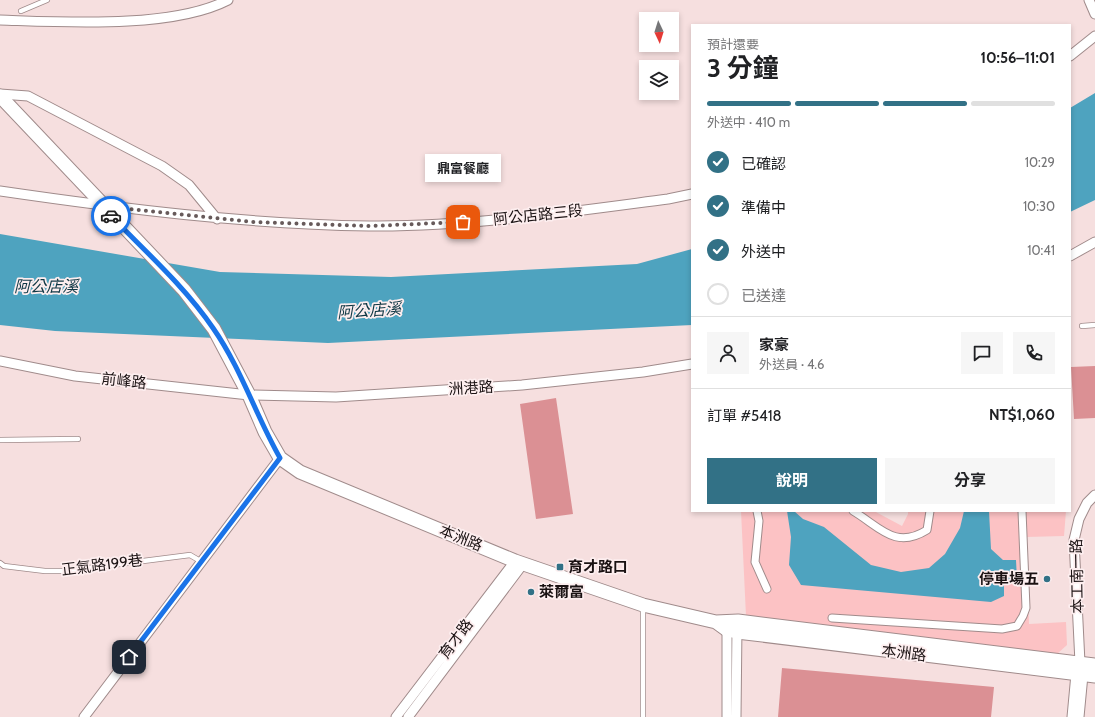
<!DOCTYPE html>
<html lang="zh-TW">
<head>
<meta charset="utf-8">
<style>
  body { margin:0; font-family:Cabin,"Noto Sans TC",sans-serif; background:#f6f6f6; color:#202124; height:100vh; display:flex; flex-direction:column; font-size:15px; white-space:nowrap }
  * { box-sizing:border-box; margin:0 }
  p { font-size:13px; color:#757577 }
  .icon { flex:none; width:22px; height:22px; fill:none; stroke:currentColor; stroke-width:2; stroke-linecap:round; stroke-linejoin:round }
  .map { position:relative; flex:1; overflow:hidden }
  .details { position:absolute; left:691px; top:24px; width:380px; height:488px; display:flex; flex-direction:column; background:#fff; border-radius:0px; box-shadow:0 2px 6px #0003 }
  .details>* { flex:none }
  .needle { width:26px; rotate:176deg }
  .controls { position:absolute; left:639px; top:12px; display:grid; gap:8px }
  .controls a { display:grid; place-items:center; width:40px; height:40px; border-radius:0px; background:#fff; box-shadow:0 2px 6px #0003; font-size:20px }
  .pin { position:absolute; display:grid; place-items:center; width:34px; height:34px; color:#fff; margin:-17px; border-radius:8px; box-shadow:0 2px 6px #0006 }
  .courier { position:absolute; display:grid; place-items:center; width:40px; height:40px; margin:-20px; border:3px solid #1a73e8; border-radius:50%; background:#fff; color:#222; box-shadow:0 1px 5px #0007 }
  .bubble { position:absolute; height:28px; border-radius:0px; background:#fff; box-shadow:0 2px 6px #0003; font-size:13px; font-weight:700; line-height:28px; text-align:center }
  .head em { font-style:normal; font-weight:700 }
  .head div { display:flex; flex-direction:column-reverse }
  .head { display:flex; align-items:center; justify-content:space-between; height:68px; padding:0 16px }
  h1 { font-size:26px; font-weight:700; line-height:30px }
  .bar { display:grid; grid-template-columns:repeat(4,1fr); gap:6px 4px; align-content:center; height:48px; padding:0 16px }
  .bar i { height:5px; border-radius:3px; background:#e0e0e0 }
  .bar .selected { background:#327186 }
  .bar p { grid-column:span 4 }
  .line { display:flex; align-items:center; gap:10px; padding:0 16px; border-top:1px solid #e0e0e0 }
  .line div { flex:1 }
  .round { display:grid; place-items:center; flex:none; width:42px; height:42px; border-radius:0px; background:#f6f6f6 }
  ol { padding:0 16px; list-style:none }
  li { display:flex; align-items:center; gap:12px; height:44px }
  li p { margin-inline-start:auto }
  li .icon { padding:4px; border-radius:50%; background:#327186; color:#fff; stroke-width:4 }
  li:last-child { color:#757577 }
  li i { width:22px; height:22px; border:2px solid #e0e0e0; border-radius:50% }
  .button { display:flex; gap:8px; margin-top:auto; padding:8px 16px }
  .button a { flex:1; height:46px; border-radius:0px; background:#327186; color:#fff; font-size:16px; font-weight:700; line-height:46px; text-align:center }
  .button a+a { background:#f6f6f6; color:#202124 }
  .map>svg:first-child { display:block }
</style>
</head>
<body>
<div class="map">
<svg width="1095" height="717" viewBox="0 0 1095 717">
  <rect width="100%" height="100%" fill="#f6dfdf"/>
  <path fill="#fcc2c4" d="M741 511H874L902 526 908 514V511H1066L1064 536 1026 537 1029 624 1066 622 1067 645 1057 654 746 616Z"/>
  <path fill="#4ea3bf" d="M1095 93V200L1070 212V108Z
    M0 234 220 272 391 277 637 264 692 249V325L328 343 55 331 0 325Z
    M787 511H794L803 519 824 527 871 565 901 572 929 568 945 554 960 528 964 511H989L991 549 1003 560H1016L1017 580 1004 584V596L991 602 801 585 789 565 791 537Z"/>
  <path fill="#db9094" d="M1095 366V418L1074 419 1071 367Z
    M556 398 573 514 536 519 520 404Z
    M782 668 994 687 991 717H778Z"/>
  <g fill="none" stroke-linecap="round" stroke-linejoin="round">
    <defs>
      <path id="service" d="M21 11 47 0
        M1082 326 1095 325
        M0 440 78 439
        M0 563 4 566 45 571H65L190 555 202 562
        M643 717V607"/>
      <path id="pedestrian" d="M757 511 759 521 755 562 767 589
        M853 511C880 527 895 550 927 530L930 511
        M832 618 1002 629 1017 626 1023 616 1026 608 1022 511"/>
      <path id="minor" d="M1089 0 1095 14
        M0 20C63 22 172 29 228 0
        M1070 56 1095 36
        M0 94 28 96 162 166 189 185 217 219
        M0 191C123 209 245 224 369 226 469 227 569 212 668 199L692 194
        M1070 256 1095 242
        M0 361 75 376 249 395 336 397 522 385 643 372 692 364
        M84 717 280 458
        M396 717 515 561
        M408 717 523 564
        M727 717V624
        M736 717 737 626
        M1072 717 1076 674 1078 668
        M1079 717 1083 675 1080 663 1074 540 1079 519 1087 503 1095 495"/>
      <path id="secondary" d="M0 96 184 290 214 329 249 395 265 432 280 458 300 472 515 561 643 605 716 622 738 621 1095 665
        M716 622 727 630 737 632 1095 676"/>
    </defs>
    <use href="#service" stroke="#a08b8b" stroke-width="6"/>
    <use href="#pedestrian" stroke="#a08b8b" stroke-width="9"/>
    <use href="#minor" stroke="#a08b8b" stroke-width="11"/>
    <use href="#secondary" stroke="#a08b8b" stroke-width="15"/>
    <use href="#service" stroke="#fff" stroke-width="4.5"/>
    <use href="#pedestrian" stroke="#fff" stroke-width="7"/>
    <use href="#minor" stroke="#fff" stroke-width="9"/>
    <use href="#secondary" stroke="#fff" stroke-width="13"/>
  </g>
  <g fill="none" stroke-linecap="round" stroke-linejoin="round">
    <path stroke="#675a5a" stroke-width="4" stroke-dasharray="0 7.2" d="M111 216 102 206 252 222 370 226 463 222"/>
    <path stroke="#1a73e8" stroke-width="5" d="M111 216C146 252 185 287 213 328 241 368 256 416 280 458L129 657"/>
  </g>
  <g fill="#327186" stroke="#fdeeef" stroke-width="1.5">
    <rect x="556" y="563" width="8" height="8" rx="2"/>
    <circle cx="1047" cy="579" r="4"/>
    <circle cx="531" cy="592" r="4"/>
  </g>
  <g text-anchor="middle" stroke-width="3.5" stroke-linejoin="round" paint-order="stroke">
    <g font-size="15" fill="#1a1213" stroke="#fdeeef">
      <text transform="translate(538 215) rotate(-6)" y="5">阿公店路三段</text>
      <text transform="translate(124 381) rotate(6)" y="5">前峰路</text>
      <text transform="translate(471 388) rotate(-3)" y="5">洲港路</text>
      <text transform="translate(461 538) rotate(22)" y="5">本洲路</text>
      <text transform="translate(102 565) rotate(-7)" y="5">正氣路199巷</text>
      <text transform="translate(1077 576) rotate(-91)" y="5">本工南一路</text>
      <text transform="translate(456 639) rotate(-53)" y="5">育才路</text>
      <text transform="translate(904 653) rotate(7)" y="5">本洲路</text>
    </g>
    <g font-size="15" font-weight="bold" fill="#1a1213" stroke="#fdeeef" text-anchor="start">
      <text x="568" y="572">育才路口</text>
      <text x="1039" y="584" text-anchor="end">停車場五</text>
      <text x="539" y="597">萊爾富</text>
    </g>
    <g font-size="16" font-style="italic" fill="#0e3643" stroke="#fdeeef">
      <text x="46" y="292">阿公店溪</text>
      <text transform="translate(369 310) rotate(-4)" y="6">阿公店溪</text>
    </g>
  </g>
</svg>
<div class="controls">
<a><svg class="needle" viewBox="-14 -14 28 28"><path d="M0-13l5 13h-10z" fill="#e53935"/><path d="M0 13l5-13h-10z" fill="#757577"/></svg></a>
<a><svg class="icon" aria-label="layers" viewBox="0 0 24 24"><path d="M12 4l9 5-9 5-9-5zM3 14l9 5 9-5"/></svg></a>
</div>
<div class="pin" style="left:463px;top:222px;background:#ea580c"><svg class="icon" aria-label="bag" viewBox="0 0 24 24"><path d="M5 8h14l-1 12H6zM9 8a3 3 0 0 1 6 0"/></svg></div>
<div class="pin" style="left:129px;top:657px;background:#1f2937"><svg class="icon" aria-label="home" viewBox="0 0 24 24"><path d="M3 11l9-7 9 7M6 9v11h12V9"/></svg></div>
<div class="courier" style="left:111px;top:216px"><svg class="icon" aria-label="car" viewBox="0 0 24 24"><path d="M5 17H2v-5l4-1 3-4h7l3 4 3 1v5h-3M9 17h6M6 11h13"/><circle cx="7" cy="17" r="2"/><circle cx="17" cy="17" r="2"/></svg></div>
<div class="bubble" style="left:425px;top:154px;width:76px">鼎富餐廳</div>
<section class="details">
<div class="head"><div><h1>3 分鐘</h1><p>預計還要</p></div><em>10:56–11:01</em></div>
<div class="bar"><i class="selected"></i><i class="selected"></i><i class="selected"></i><i></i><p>外送中 · 410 m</p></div>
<ol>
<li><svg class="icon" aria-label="check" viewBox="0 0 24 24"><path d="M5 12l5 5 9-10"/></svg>已確認<p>10:29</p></li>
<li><svg class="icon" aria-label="check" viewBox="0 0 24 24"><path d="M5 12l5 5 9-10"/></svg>準備中<p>10:30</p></li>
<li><svg class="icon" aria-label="check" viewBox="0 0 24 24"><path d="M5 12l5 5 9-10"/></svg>外送中<p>10:41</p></li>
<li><i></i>已送達</li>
</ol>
<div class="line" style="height:72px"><a class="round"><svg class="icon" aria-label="person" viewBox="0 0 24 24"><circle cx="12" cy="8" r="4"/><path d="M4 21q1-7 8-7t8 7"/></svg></a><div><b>家豪</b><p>外送員 · 4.6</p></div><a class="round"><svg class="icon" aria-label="chat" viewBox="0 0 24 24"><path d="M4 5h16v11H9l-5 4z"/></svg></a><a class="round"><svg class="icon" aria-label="phone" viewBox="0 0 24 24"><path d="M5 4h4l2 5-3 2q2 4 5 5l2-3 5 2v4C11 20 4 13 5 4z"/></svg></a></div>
<div class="line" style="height:52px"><div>訂單 #5418</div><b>NT$1,060</b></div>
<div class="button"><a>說明</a><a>分享</a></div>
</section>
</div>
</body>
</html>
